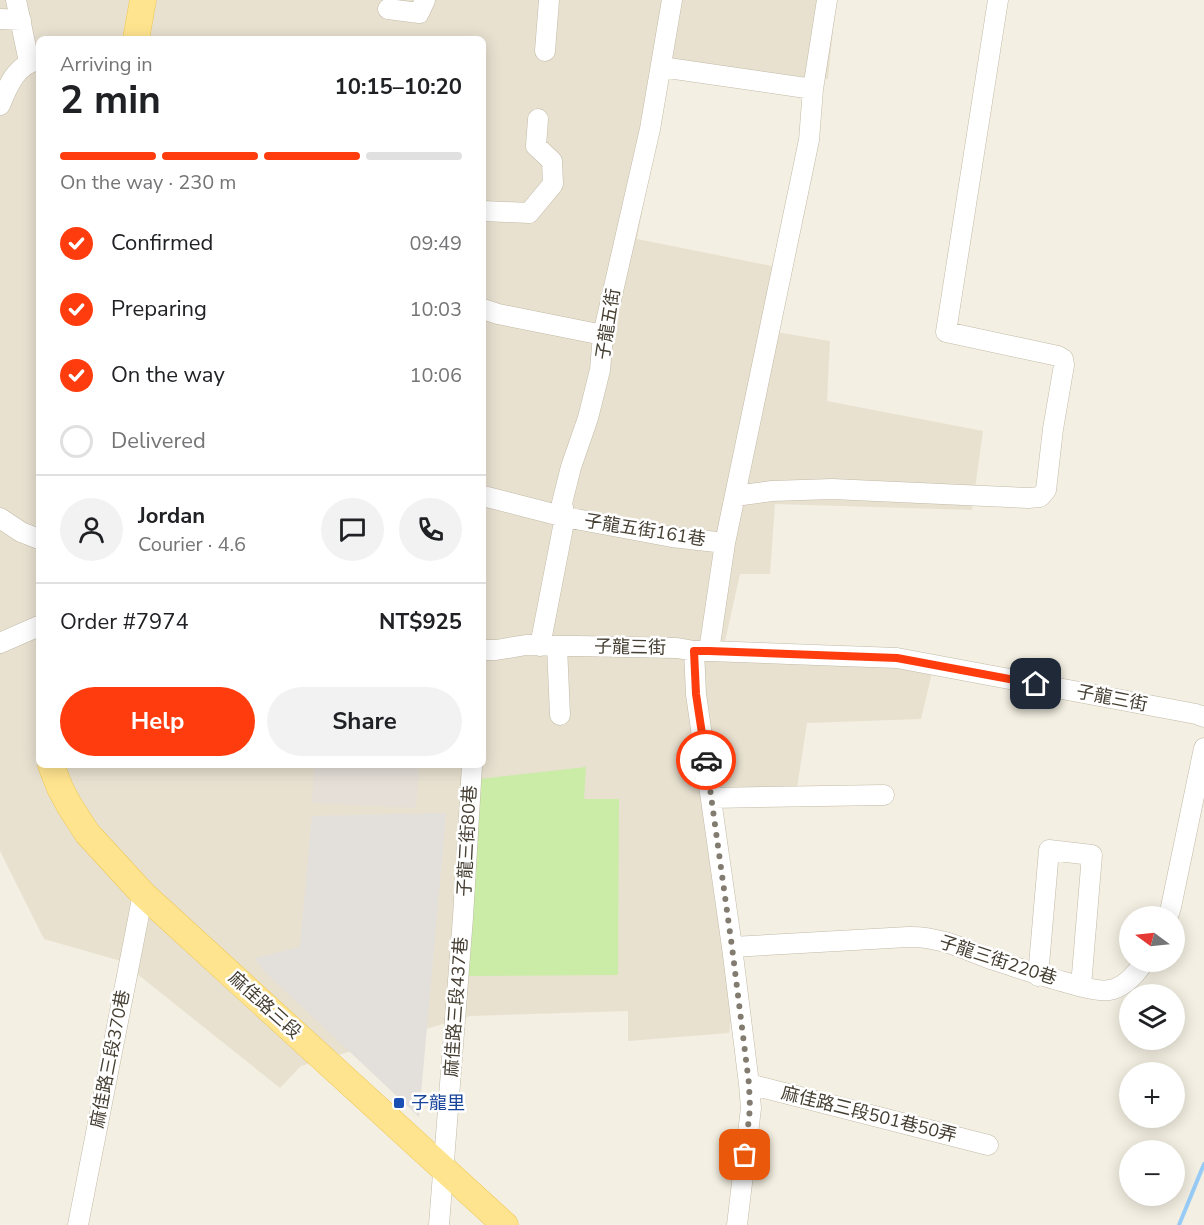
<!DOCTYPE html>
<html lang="en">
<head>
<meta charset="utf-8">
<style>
  body { margin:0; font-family:"Nunito Sans","Noto Sans TC",sans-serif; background:#f2f2f2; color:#202124; height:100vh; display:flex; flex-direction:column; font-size:22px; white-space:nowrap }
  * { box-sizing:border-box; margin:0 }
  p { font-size:20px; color:#757577 }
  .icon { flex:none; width:33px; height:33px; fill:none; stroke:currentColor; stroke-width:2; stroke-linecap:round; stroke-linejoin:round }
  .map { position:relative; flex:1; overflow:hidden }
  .side { position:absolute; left:36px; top:36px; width:450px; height:732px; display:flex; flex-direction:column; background:#fff; border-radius:9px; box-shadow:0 3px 15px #0003 }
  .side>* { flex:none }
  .needle { width:39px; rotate:285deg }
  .fabs { position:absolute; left:1119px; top:906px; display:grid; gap:12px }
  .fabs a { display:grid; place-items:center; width:66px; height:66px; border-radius:50%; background:#fff; box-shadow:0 3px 15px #0003; font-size:30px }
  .pin { position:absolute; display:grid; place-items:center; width:51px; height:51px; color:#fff; margin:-26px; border-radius:12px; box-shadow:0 3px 9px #0006 }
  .courier { position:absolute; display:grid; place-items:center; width:60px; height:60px; margin:-30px; border:4px solid #ff3c0d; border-radius:50%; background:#fff; color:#222; box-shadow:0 2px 8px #0007 }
  .summary em { font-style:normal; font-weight:700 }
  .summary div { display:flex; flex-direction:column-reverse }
  .summary { display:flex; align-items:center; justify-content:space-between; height:102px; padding:0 24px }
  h1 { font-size:39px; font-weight:700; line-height:45px }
  .bar { display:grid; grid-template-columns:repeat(4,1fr); gap:9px 6px; align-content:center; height:72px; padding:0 24px }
  .bar i { height:8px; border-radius:4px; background:#e0e0e0 }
  .bar .selected { background:#ff3c0d }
  .bar p { grid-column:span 4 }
  .line { display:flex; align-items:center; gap:15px; padding:0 24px; border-top:2px solid #e0e0e0 }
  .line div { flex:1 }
  .round { display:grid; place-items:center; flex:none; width:63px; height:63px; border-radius:32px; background:#f2f2f2 }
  ol { padding:0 24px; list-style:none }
  li { display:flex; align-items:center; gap:18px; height:66px }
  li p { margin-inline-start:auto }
  li .icon { padding:6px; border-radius:50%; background:#ff3c0d; color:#fff; stroke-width:4 }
  li:last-child { color:#757577 }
  li i { width:33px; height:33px; border:3px solid #e0e0e0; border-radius:50% }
  .primary-button { display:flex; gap:12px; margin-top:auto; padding:12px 24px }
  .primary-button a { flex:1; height:69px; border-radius:36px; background:#ff3c0d; color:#fff; font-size:24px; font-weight:700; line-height:69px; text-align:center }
  .primary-button a+a { background:#f2f2f2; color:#202124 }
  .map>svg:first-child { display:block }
</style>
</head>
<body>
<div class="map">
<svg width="1204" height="1225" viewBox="0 0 1204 1225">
  <rect width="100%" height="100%" fill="#f3efe2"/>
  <path fill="#e8e1d0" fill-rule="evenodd" d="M0 0H836L828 79 668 69 637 239 787 269 776 332 830 341 827 401 983 431 972 510 775 504 770 574H740L722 655 896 668 933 669 921 719 807 723 795 801 708 798 734 1003 729 1033 628 1041V1011L470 1016 301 1066 280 1088 121 961 44 939 0 851ZM39 39H483V765H39Z"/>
  <path fill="#e5dfd8" d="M314 765H419L416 808 312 803Z"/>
  <path fill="#caeca7" d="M586 767 584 799H619L618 975 463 976 479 779Z"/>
  <path fill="#e3e0dc" d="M446 813 419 1117 265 972 255 958 300 947 312 816Z"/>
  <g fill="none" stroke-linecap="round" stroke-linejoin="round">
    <path stroke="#98ccf7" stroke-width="4" d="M1179 1225 1204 1164"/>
    <defs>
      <path id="minor" d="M16 0 29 62
        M388 9 419 13 425 0
        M0 19 21 20
        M545 51 549 0
        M661 67 813 89
        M0 105C8 85 17 64 39 60
        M483 211 529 213 553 184 552 161 536 146 538 119
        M483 309 498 314 603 335
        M483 496 565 517 672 537 725 543
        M735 496 772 491 832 489 1028 498 1040 497 1046 490 1053 429 1064 365 1063 359 1058 356 946 332 998 0
        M0 518 21 532 39 539
        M0 643 39 626
        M540 646 565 517 562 503 571 467 588 418 600 370 603 335 650 129 672 0
        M557 646 560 715
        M483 650H496L526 645 677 648 694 651H709L897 658 1196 714 1204 717
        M694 651 696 694 732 947 749 1084 751 1108 737 1225
        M709 651 725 543 809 140 813 89 827 0
        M711 798 884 795
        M1168 916 1171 907 1204 748
        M732 947 908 937C937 936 962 948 988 958 1015 967 1041 976 1068 983 1078 986 1099 992 1109 990 1124 988 1136 974 1144 962
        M1038 976 1049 850 1092 855 1081 986
        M749 1084 988 1145
        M78 1225 143 894
        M439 1225 463 917 472 765"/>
      <path id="major" d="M136 39 143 0
        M51 765 60 788 69 805 87 833 143 894 505 1225"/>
    </defs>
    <use href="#minor" stroke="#c2baa7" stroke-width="21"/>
    <use href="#major" stroke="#eec755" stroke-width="27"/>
    <use href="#minor" stroke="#fff" stroke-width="20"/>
    <use href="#major" stroke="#ffe48f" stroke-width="26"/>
  </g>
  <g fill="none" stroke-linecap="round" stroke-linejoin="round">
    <path stroke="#827c70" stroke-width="6" stroke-dasharray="0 10.8" d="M706 760 732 947 749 1084 750 1108 745 1155"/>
    <path stroke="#ff3c0d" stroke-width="8" d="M706 760 696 694 694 651H709L897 658 1036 684"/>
  </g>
  <rect fill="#1a4fb4" stroke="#fff" stroke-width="2" x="393" y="1097" width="12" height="12" rx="3"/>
  <g text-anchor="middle" stroke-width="5" stroke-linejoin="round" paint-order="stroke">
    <g font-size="18" fill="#453e32" stroke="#fff">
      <text transform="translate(608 324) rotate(-81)" y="6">子龍五街</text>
      <text transform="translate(645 530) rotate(9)" y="6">子龍五街161巷</text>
      <text transform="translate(630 647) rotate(1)" y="6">子龍三街</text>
      <text transform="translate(1112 698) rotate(11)" y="6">子龍三街</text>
      <text transform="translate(467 841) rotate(-87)" y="6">子龍三街80巷</text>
      <text transform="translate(998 960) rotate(18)" y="6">子龍三街220巷</text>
      <text transform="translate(265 1005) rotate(42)" y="6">麻佳路三段</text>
      <text transform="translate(456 1007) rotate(-86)" y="6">麻佳路三段437巷</text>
      <text transform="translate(110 1059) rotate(-79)" y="6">麻佳路三段370巷</text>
      <text transform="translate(869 1114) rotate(14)" y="6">麻佳路三段501巷50弄</text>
    </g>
    <g font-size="18" fill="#164399" stroke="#fff" text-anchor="start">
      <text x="411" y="1109">子龍里</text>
    </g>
  </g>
</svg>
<div class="fabs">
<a><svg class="needle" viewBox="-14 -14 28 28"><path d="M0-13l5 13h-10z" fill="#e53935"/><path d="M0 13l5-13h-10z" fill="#757577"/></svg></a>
<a><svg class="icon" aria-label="layers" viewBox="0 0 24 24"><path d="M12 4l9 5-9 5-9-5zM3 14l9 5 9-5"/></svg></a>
<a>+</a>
<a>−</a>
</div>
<div class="pin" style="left:745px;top:1155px;background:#ea580c"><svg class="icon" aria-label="bag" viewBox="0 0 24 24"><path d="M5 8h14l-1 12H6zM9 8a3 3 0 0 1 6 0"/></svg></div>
<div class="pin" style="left:1036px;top:684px;background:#1f2937"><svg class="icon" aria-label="home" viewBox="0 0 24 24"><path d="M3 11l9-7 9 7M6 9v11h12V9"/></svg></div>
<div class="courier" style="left:706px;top:760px"><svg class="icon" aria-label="car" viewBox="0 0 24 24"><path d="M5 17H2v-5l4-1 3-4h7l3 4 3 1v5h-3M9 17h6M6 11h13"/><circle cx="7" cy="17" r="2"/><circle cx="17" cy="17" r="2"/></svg></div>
<section class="side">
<div class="summary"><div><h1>2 min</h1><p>Arriving in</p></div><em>10:15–10:20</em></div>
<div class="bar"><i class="selected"></i><i class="selected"></i><i class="selected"></i><i></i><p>On the way · 230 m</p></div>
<ol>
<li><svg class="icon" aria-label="check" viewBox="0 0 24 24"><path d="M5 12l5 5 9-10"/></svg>Confirmed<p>09:49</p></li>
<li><svg class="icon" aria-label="check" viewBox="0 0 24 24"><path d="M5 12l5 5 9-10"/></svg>Preparing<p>10:03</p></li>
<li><svg class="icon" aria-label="check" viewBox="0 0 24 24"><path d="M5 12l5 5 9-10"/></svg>On the way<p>10:06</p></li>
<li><i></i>Delivered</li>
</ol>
<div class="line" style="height:108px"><a class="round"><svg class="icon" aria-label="person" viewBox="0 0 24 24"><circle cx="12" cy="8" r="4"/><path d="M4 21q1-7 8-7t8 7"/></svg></a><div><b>Jordan</b><p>Courier · 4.6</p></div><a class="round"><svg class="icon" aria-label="chat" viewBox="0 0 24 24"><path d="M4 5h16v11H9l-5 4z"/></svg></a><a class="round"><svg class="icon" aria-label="phone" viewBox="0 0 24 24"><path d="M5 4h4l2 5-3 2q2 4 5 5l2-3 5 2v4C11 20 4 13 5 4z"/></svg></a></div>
<div class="line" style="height:78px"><div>Order #7974</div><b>NT$925</b></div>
<div class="primary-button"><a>Help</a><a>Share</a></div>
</section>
</div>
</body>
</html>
